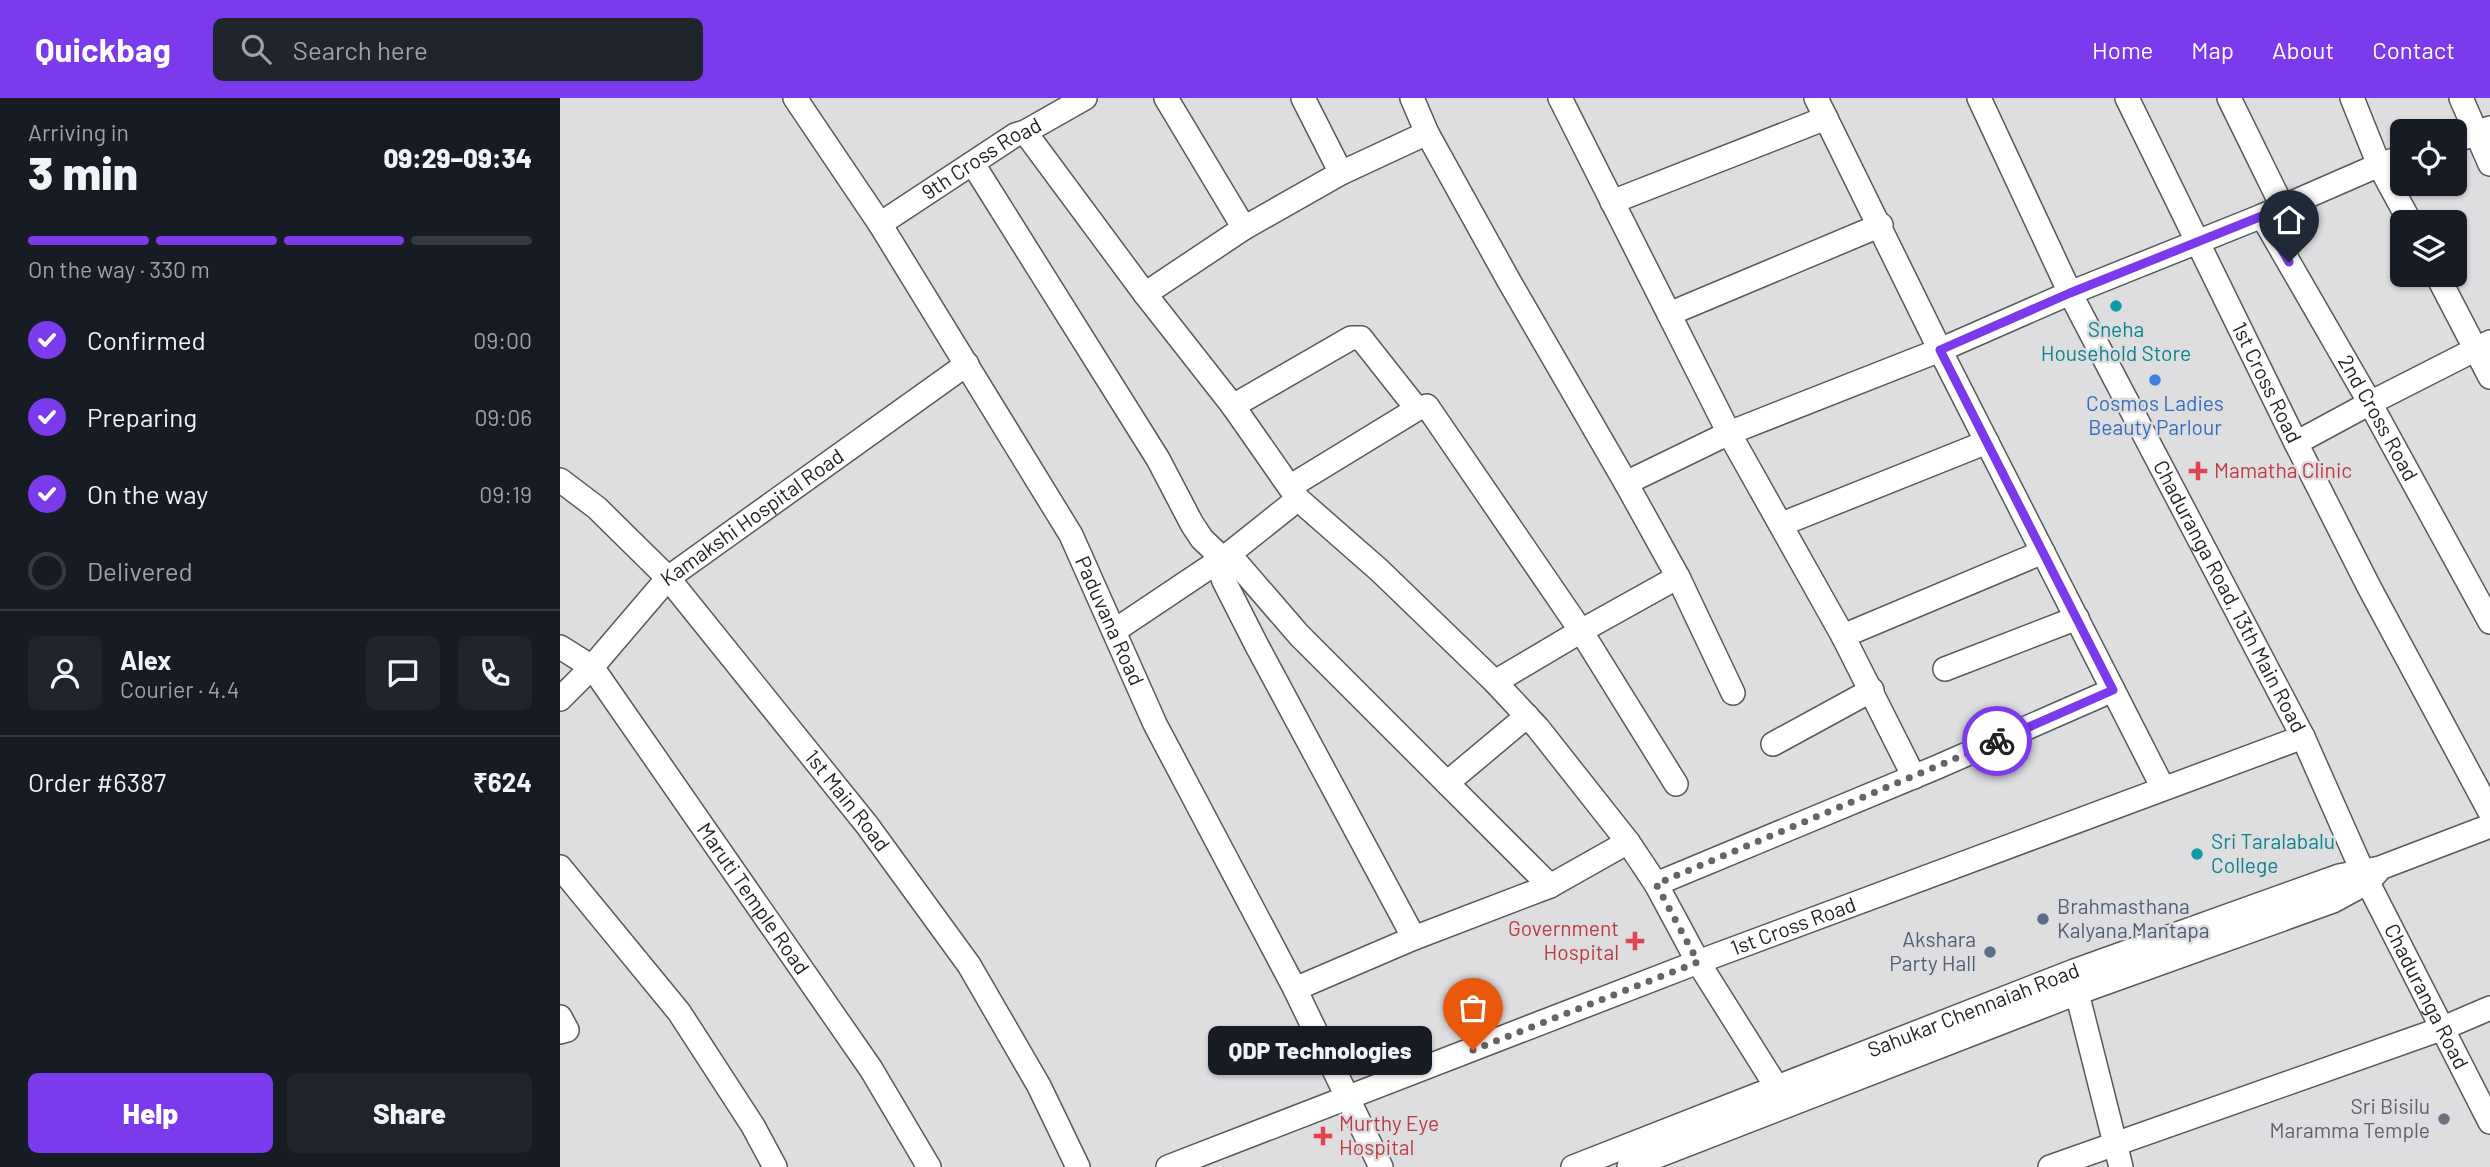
<!DOCTYPE html>
<html lang="en">
<head>
<meta charset="utf-8">
<style>
  body { margin:0; font-family:Barlow,sans-serif; background:#20242c; color:#f1f3f6; height:100vh; display:flex; flex-direction:column; font-size:26px; white-space:nowrap }
  * { box-sizing:border-box; margin:0 }
  p { font-size:23px; color:#9ea1a6 }
  .icon { flex:none; width:38px; height:38px; fill:none; stroke:currentColor; stroke-width:2; stroke-linecap:round; stroke-linejoin:round }
  .map { position:relative; flex:1; overflow:hidden }
  .side { display:flex; flex-direction:column; background:#171b24; width:560px }
  .side>* { flex:none }
  .tools { position:absolute; left:1830px; top:21px; display:grid; gap:14px }
  .tools a { display:grid; place-items:center; width:77px; height:77px; border-radius:10px; background:#171b24; box-shadow:0 2px 5px #0004; font-size:35px }
  .pin { position:absolute; display:grid; place-items:center; width:60px; height:60px; color:#fff; margin:-72px -30px; border-radius:50% 50% 50% 0; rotate:-45deg; box-shadow:0 0 7px #0007 }
  .pin .icon { rotate:45deg }
  .courier { position:absolute; display:grid; place-items:center; width:70px; height:70px; margin:-35px; border:5px solid #7c3aed; border-radius:50%; background:#fff; color:#222; box-shadow:0 2px 9px #0007 }
  .bubble { position:absolute; height:49px; border-radius:10px; background:#171b24; box-shadow:0 2px 5px #0004; font-size:23px; font-weight:800; line-height:49px; text-align:center }
  .summary em { font-style:normal; font-weight:800 }
  .summary div { display:flex; flex-direction:column-reverse }
  .summary { display:flex; align-items:center; justify-content:space-between; height:119px; padding:0 28px }
  h1 { font-size:46px; font-weight:800; line-height:52px }
  .bar { display:grid; grid-template-columns:repeat(4,1fr); gap:10px 7px; align-content:center; height:84px; padding:0 28px }
  .bar i { height:9px; border-radius:5px; background:#363941 }
  .bar .active { background:#7c3aed }
  .bar p { grid-column:span 4 }
  .line { display:flex; align-items:center; gap:18px; padding:0 28px; border-top:2px solid #363941 }
  .line div { flex:1 }
  .round { display:grid; place-items:center; flex:none; width:74px; height:74px; border-radius:10px; background:#20242c }
  ol { padding:0 28px; list-style:none }
  li { display:flex; align-items:center; gap:21px; height:77px }
  li p { margin-inline-start:auto }
  li .icon { padding:7px; border-radius:50%; background:#7c3aed; color:#fff; stroke-width:4 }
  li:last-child { color:#9ea1a6 }
  li i { width:38px; height:38px; border:4px solid #363941; border-radius:50% }
  .cta { display:flex; gap:14px; margin-top:auto; padding:14px 28px }
  .cta a { flex:1; height:80px; border-radius:10px; background:#7c3aed; color:#fff; font-size:28px; font-weight:800; line-height:80px; text-align:center }
  .cta a+a { background:#20242c; color:#f1f3f6 }
  header { display:flex; align-items:center; gap:42px; box-sizing:border-box; height:98px; padding:0 35px; background:#7c3aed; color:#fff }
  header strong { font-size:33px }
  nav { display:flex; gap:38px; margin-inline-start:auto; font-size:24px }
  .search { width:490px; height:63px; background:#20242c; display:flex; align-items:center; gap:18px; box-sizing:border-box; padding:0 24px; border-radius:10px; color:#9ea1a6; font-size:26px }
  main { display:flex; flex:1; min-height:0 }
  .map>svg:first-child { display:block }
</style>
</head>
<body>
<header>
<strong>Quickbag</strong>
<div class="search"><svg class="icon" aria-label="search" viewBox="0 0 24 24"><circle cx="10" cy="10" r="6"/><path d="M15 15l6 6"/></svg>Search here</div>
<nav><a>Home</a><a>Map</a><a>About</a><a>Contact</a></nav>
</header>
<main>
<section class="side">
<div class="summary"><div><h1>3 min</h1><p>Arriving in</p></div><em>09:29–09:34</em></div>
<div class="bar"><i class="active"></i><i class="active"></i><i class="active"></i><i></i><p>On the way · 330 m</p></div>
<ol>
<li><svg class="icon" aria-label="check" viewBox="0 0 24 24"><path d="M5 12l5 5 9-10"/></svg>Confirmed<p>09:00</p></li>
<li><svg class="icon" aria-label="check" viewBox="0 0 24 24"><path d="M5 12l5 5 9-10"/></svg>Preparing<p>09:06</p></li>
<li><svg class="icon" aria-label="check" viewBox="0 0 24 24"><path d="M5 12l5 5 9-10"/></svg>On the way<p>09:19</p></li>
<li><i></i>Delivered</li>
</ol>
<div class="line" style="height:126px"><a class="round"><svg class="icon" aria-label="person" viewBox="0 0 24 24"><circle cx="12" cy="8" r="4"/><path d="M4 21q1-7 8-7t8 7"/></svg></a><div><b>Alex</b><p>Courier · 4.4</p></div><a class="round"><svg class="icon" aria-label="chat" viewBox="0 0 24 24"><path d="M4 5h16v11H9l-5 4z"/></svg></a><a class="round"><svg class="icon" aria-label="phone" viewBox="0 0 24 24"><path d="M5 4h4l2 5-3 2q2 4 5 5l2-3 5 2v4C11 20 4 13 5 4z"/></svg></a></div>
<div class="line" style="height:91px"><div>Order #6387</div><b>₹624</b></div>
<div class="cta"><a>Help</a><a>Share</a></div>
</section>
<div class="map">
<svg width="1930" height="1069" viewBox="0 0 1930 1069">
  <rect width="100%" height="100%" fill="#dedee0"/>
  <g fill="none" stroke-linecap="round" stroke-linejoin="round">
    <defs>
      <g id="minor">
        <path id="s1" d="M235 0 320 126 511 437 595 626 735 891 821 1069"/>
        <path d="M606 0 684 130"/>
        <path d="M743 0 781 75"/>
        <path d="M852 0 867 35 949 183 1066 385 1118 479 1173 595"/>
        <path d="M1000 0 1169 335 1283 538 1354 679"/>
        <path d="M1256 0 1380 252 1603 690"/>
        <path id="s2" d="M1419 0 1510 195 1743 639 1805 779 1930 1024"/>
        <path id="s3" d="M1567 0 1736 345 1809 489 1930 714"/>
        <path d="M1669 0 1722 108"/>
        <path d="M1792 0 1819 67 1850 124"/>
        <path d="M1901 0 1930 66"/>
        <path d="M465 34 585 196 673 308 738 401 819 472 935 584 978 630 1068 744 1096 786 1138 864 1228 1007"/>
        <path d="M1895 43 1930 30"/>
        <path d="M413 66 598 361 632 426 642 441 662 460"/>
        <path d="M1052 104 1266 20"/>
        <path id="s4" d="M1702 118 1810 305 1930 524"/>
        <path id="s5" d="M320 126 455 37 465 34 525 0"/>
        <path d="M1877 177 1930 279"/>
        <path d="M585 196 684 130 781 75 867 35"/>
        <path d="M1109 216 1321 127"/>
        <path d="M673 308 791 240H801L857 311"/>
        <path d="M1736 345 1810 305 1930 244"/>
        <path id="s6" d="M0 382 37 410 108 480 307 727 409 867 479 988 518 1069"/>
        <path d="M1066 385 1169 335 1380 252 1510 195 1702 118 1819 67 1843 59"/>
        <path d="M731 388 857 311 867 308 1021 533 1116 686"/>
        <path d="M1222 426 1427 344"/>
        <path d="M669 456 739 537 990 788"/>
        <path d="M657 464 664 483 696 546 854 840"/>
        <path d="M554 533 669 456 738 401"/>
        <path d="M1283 538 1483 454"/>
        <path id="s7" d="M0 549 32 569 311 971 369 1069"/>
        <path d="M1385 571 1517 520"/>
        <path d="M935 584 1021 533 1118 479"/>
        <path id="s8" d="M0 601 32 569 108 480 407 266"/>
        <path d="M1213 646 1312 592"/>
        <path d="M887 685 967 618"/>
        <path d="M0 769 119 914 193 1028 215 1069"/>
        <path d="M1096 786 1375 670 1553 592"/>
        <path d="M735 891 854 840 990 788 1068 744"/>
        <path d="M1517 895 1561 1069"/>
        <path d="M0 919 7 932 0 934"/>
        <path id="s9" d="M608 1069 1138 864 1743 639"/>
        <path id="s10" d="M1013 1069 1514 873 1779 778 1820 770 1930 728"/>
        <path d="M1069 1069 1517 895 1773 803 1808 784 1818 773"/>
        <path d="M1490 1069 1881 931 1930 910"/>
      </g>
    </defs>
    <use href="#minor" stroke="#59595a" stroke-width="26"/>
    <use href="#minor" stroke="#fff" stroke-width="23"/>
  </g>
  <g fill="none" stroke-linecap="round" stroke-linejoin="round">
    <path stroke="#656566" stroke-width="7" stroke-dasharray="0 12.6" d="M913 952 1138 864 1096 786 1437 643"/>
    <path stroke="#7c3aed" stroke-width="9" d="M1437 643 1553 592 1380 252 1510 195 1702 118 1729 164"/>
  </g>
  <g fill="#0f9aa8" stroke="#dedee0" stroke-width="2.5">
    <circle cx="1556" cy="208" r="7"/>
    <circle cx="1637" cy="756" r="7"/>
  </g>
  <circle fill="#3f7fe0" stroke="#dedee0" stroke-width="2.5" cx="1595" cy="282" r="7"/>
  <g fill="#e0444e" stroke="#dedee0" stroke-width="2.5">
    <path d="M1634.5 362.5h7v7h7v7h-7v7h-7v-7h-7v-7h7z"/>
    <path d="M1071.5 832.5h7v7h7v7h-7v7h-7v-7h-7v-7h7z"/>
    <path d="M759.5 1027.5h7v7h7v7h-7v7h-7v-7h-7v-7h7z"/>
  </g>
  <g fill="#5c6f8a" stroke="#dedee0" stroke-width="2.5">
    <circle cx="1483" cy="821" r="7"/>
    <circle cx="1430" cy="854" r="7"/>
  </g>
  <circle fill="#6b7280" stroke="#dedee0" stroke-width="2.5" cx="1884" cy="1021" r="7"/>
  <g text-anchor="middle" stroke-width="5" stroke-linejoin="round" paint-order="stroke">
    <g font-size="21" fill="#242425" stroke="#dedee0">
      <text dy="7" stroke="none"><textPath href="#s5" startOffset="121">9th Cross Road</textPath></text>
      <text dy="7" stroke="none"><textPath href="#s3" startOffset="317">1st Cross Road</textPath></text>
      <text dy="7" stroke="none"><textPath href="#s4" startOffset="233">2nd Cross Road</textPath></text>
      <text dy="7" stroke="none"><textPath href="#s8" startOffset="266">Kamakshi Hospital Road</textPath></text>
      <text dy="7" stroke="none"><textPath href="#s2" startOffset="558">Chaduranga Road, 13th Main Road</textPath></text>
      <text dy="7" stroke="none"><textPath href="#s1" startOffset="611">Paduvana Road</textPath></text>
      <text dy="7" stroke="none"><textPath href="#s6" startOffset="432">1st Main Road</textPath></text>
      <text dy="7" stroke="none"><textPath href="#s7" startOffset="320">Maruti Temple Road</textPath></text>
      <text dy="7" stroke="none"><textPath href="#s9" startOffset="670">1st Cross Road</textPath></text>
      <text dy="7" stroke="none"><textPath href="#s2" startOffset="1004">Chaduranga Road</textPath></text>
      <text dy="7" stroke="none"><textPath href="#s10" startOffset="430">Sahukar Chennaiah Road</textPath></text>
    </g>
    <g font-size="21" fill="#0d838f" stroke="#dedee0">
      <text x="1556" y="239">Sneha<tspan x="1556" dy="24">Household Store</tspan></text>
      <text x="1651" y="751" text-anchor="start">Sri Taralabalu<tspan x="1651" dy="24">College</tspan></text>
    </g>
    <g font-size="21" fill="#366cbe" stroke="#dedee0">
      <text x="1595" y="313">Cosmos Ladies<tspan x="1595" dy="24">Beauty Parlour</tspan></text>
    </g>
    <g font-size="21" fill="#be3a42" stroke="#dedee0" text-anchor="start">
      <text x="1654" y="380">Mamatha Clinic</text>
      <text x="1059" y="838" text-anchor="end">Government<tspan x="1059" dy="24">Hospital</tspan></text>
      <text x="779" y="1033">Murthy Eye<tspan x="779" dy="24">Hospital</tspan></text>
    </g>
    <g font-size="21" fill="#4e5e75" stroke="#dedee0" text-anchor="start">
      <text x="1497" y="816">Brahmasthana<tspan x="1497" dy="24">Kalyana Mantapa</tspan></text>
      <text x="1416" y="849" text-anchor="end">Akshara<tspan x="1416" dy="24">Party Hall</tspan></text>
    </g>
    <g font-size="21" fill="#5b616d" stroke="#dedee0" text-anchor="end">
      <text x="1870" y="1016">Sri Bisilu<tspan x="1870" dy="24">Maramma Temple</tspan></text>
    </g>
  </g>
</svg>
<div class="tools">
<a><svg class="icon" aria-label="locate" viewBox="0 0 24 24"><circle cx="12" cy="12" r="6"/><path d="M12 2v4M12 18v4M2 12h4M18 12h4"/></svg></a>
<a><svg class="icon" aria-label="layers" viewBox="0 0 24 24"><path d="M12 4l9 5-9 5-9-5zM3 14l9 5 9-5"/></svg></a>
</div>
<div class="pin" style="left:913px;top:952px;background:#ea580c"><svg class="icon" aria-label="bag" viewBox="0 0 24 24"><path d="M5 8h14l-1 12H6zM9 8a3 3 0 0 1 6 0"/></svg></div>
<div class="pin" style="left:1729px;top:164px;background:#1f2937"><svg class="icon" aria-label="home" viewBox="0 0 24 24"><path d="M3 11l9-7 9 7M6 9v11h12V9"/></svg></div>
<div class="courier" style="left:1437px;top:643px"><svg class="icon" aria-label="bike" viewBox="0 0 24 24"><circle cx="6" cy="16" r="4"/><circle cx="18" cy="16" r="4"/><path d="M6 16l4-8h5l3 8M10 8l3 8H6M13 5h3"/></svg></div>
<div class="bubble" style="left:648px;top:928px;width:224px">QDP Technologies</div>
</div>
</main>
</body>
</html>
